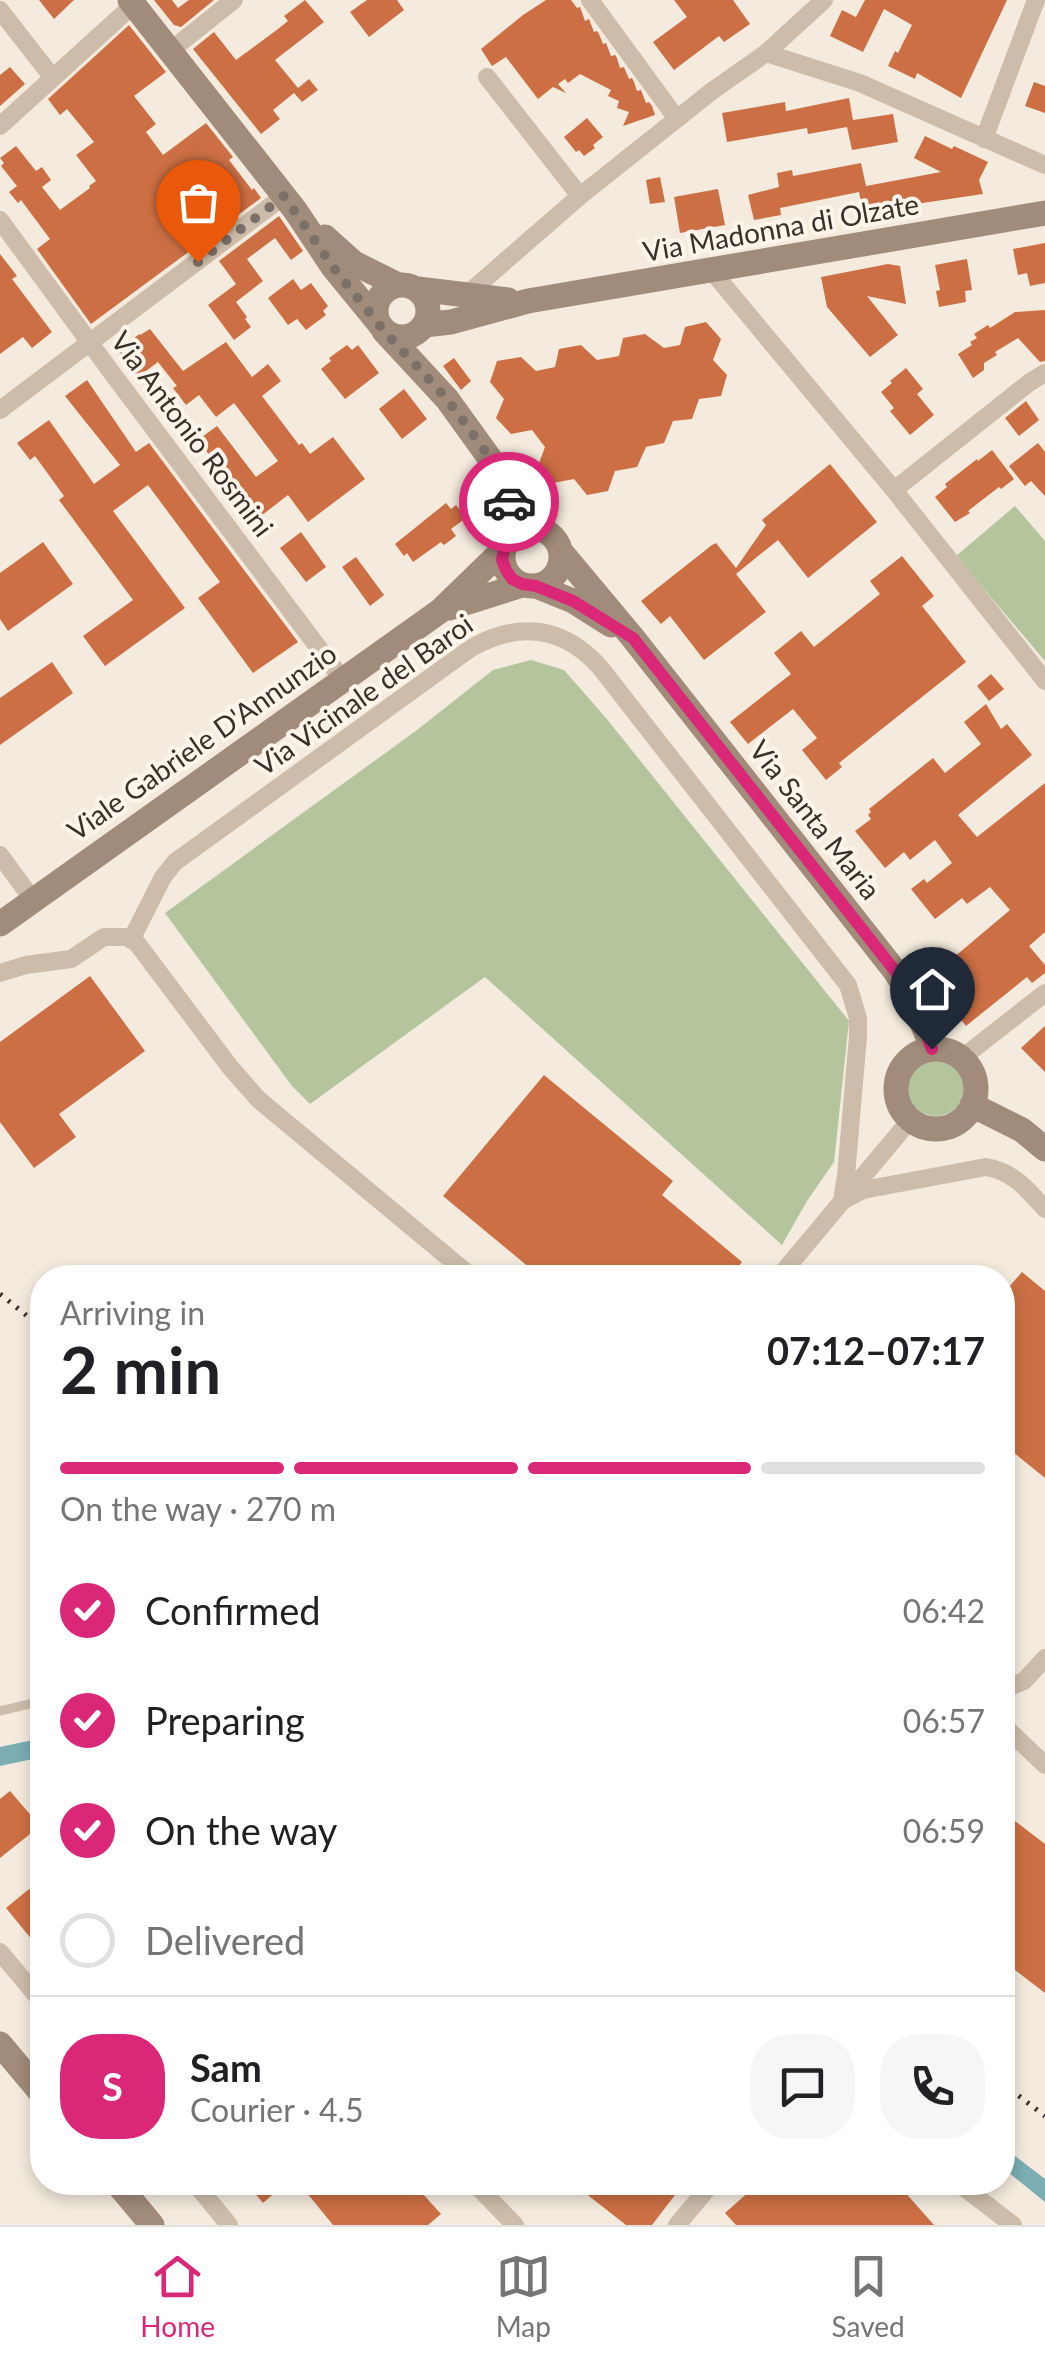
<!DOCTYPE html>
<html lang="en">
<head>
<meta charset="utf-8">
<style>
  body { margin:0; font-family:Lato,sans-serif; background:#f6f6f6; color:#202124; height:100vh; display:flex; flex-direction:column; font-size:38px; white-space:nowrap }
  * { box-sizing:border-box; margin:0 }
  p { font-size:32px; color:#757577 }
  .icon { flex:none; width:55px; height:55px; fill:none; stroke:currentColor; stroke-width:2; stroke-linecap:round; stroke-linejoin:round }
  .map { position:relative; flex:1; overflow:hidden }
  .side { position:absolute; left:30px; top:1265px; width:985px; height:930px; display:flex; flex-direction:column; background:#fff; border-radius:40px; box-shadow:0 5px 15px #0003 }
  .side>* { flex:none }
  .pin { position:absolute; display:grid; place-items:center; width:85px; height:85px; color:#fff; margin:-102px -42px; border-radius:50% 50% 50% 0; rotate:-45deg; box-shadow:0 0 10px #0007 }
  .pin .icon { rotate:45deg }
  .courier { position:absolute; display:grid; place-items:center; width:100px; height:100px; margin:-50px; border:8px solid #db2777; border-radius:50%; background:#fff; color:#222; box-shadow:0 2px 12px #0007 }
  .headline em { font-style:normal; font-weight:700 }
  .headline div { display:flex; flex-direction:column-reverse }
  .headline { display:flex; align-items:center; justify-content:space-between; height:170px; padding:0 30px }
  h1 { font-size:65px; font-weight:700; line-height:75px }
  .bar { display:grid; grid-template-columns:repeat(4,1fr); gap:15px 10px; align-content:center; height:120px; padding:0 30px }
  .bar i { height:12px; border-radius:8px; background:#e0e0e0 }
  .bar .on { background:#db2777 }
  .bar p { grid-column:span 4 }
  .line { display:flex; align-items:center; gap:25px; padding:0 30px; border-top:2px solid #e0e0e0 }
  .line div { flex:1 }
  .round { display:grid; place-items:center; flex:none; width:105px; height:105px; border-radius:40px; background:#f6f6f6 }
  ol { padding:0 30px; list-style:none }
  li { display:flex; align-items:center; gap:30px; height:110px }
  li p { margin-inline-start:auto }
  li .icon { padding:10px; border-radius:50%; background:#db2777; color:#fff; stroke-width:4 }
  li:last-child { color:#757577 }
  li i { width:55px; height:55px; border:5px solid #e0e0e0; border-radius:50% }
  .tabs { display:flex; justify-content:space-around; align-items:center; height:140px; border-top:2px solid #e0e0e0; background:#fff; font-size:28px; color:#757577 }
  .tabs a { display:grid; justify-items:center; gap:5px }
  .tabs .on { color:#db2777 }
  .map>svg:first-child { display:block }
</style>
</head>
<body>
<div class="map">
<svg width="1045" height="2225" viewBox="0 0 1045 2225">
  <rect width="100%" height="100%" fill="#f4ebde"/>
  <path fill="#b4c49d" d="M1015 506 1045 541V661L956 556Z
    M531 660 564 670 606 718 849 1021 834 1162 807 1201 782 1245 485 977 310 1104 292 1086 165 913 417 730 493 670Z
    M907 1087a29 29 0 1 1 58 0a29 29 0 1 1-58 0Z"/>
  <path fill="#7badb3" d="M42 1738V1757L0 1766V1747Z
    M1002 2146 1045 2179V2202L1003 2168Z"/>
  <path fill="#cc6f44" d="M39 0H74L54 19Z
    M154 0H172L178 8 189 0H214L181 27 174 25Z
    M305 0 324 22 275 60 298 88 309 79 318 90 302 102 294 93 273 110 280 119 261 134 193 49 214 32 236 60 278 29 288 21 284 16Z
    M367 0H397L404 10 369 37 350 12Z
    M546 0H571L577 8 580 7 585 21 589 19 594 32 597 31 599 34 603 44 606 43 611 56 615 55 617 58 620 68 624 67 629 79 632 78 634 82 637 91 641 90 646 103 649 102 652 106 655 115 623 126 629 112 617 108 619 101 608 96 611 90 580 74 568 83 565 79 558 84 566 93 553 87 538 99 506 57 492 66 481 49 523 15Z
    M674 0H733L750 24 724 42 719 36 674 70 653 42 687 17Z
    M865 0H1007L961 98 917 73 915 79 888 66 895 51 898 53 912 25 884 9 863 52 830 36 842 10 856 17Z
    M129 25 166 72 134 96 156 124 146 132 163 155 206 123 233 157 229 160 252 190 254 188 261 198 238 215 222 193 219 195 214 188 193 205 195 208 184 217 202 242 91 324 37 249 50 239 21 200 18 203 9 192 17 186 1 166 4 163 0 158 16 146 36 171 42 167 51 180 42 187 60 210 90 188 89 186 96 181 76 155 94 142 67 109 60 115 48 99Z
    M10 67 25 84 0 106V75Z
    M1034 82 1045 86V113L1025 106Z
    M849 98 853 120 893 114 898 142 852 150 847 127 808 134 807 128 727 142 722 113 785 102 786 111Z
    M587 118 603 137 593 145 595 148 584 156 579 150 576 152 564 137Z
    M925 136 952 149 954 146 988 162 979 180 983 194 909 205 864 216 859 192 780 208 781 215 754 220 748 195 779 187 777 173 792 170 793 176 861 163 866 186 941 172 914 158Z
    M660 177 665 202 650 204 646 180Z
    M718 189 725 225 680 233 674 197Z
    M279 216 303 251 291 260 275 238 247 259 263 281 236 302 247 317 245 319 251 327 234 340 208 305 236 284 219 261Z
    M1045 243V283L1030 286 1027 273 1018 275 1013 249Z
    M0 254 17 276 12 279 52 332 32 348 23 337 0 354Z
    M967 259 972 290 965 291 966 302 939 307 936 291 940 290 935 265Z
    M888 264 900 266 906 304 867 296 898 335 870 357 827 307 821 277Z
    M293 279 301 290 311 283 328 306 323 311 326 315 306 330 297 319 288 325 268 298Z
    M1045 310V361L1040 362 1018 338 995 352 997 355 984 363V370L973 378 958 354 972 345 970 342 977 338 974 334 988 325 990 328 1015 312Z
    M706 322 721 339 713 360 727 375 721 396 699 399 692 419 673 421 664 443 646 447 637 467 615 471 608 491 587 495 574 479 553 483 538 466 545 447 532 430 511 434 496 418 504 399 490 382 497 361 521 357 536 371 555 367 559 349 581 345 597 360 619 356 623 338 645 334 664 348 680 345 685 327Z
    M150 329 183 371 226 342 252 377 268 364 281 381 262 396 299 445 302 443 310 454 333 437 365 479 308 522 288 495 257 519 198 440 217 426 256 477 278 461 234 403 216 417 199 395 186 405 173 388 177 386 158 362 138 377 119 352 139 334 140 335Z
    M347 345 352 350 358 345 379 373 345 399 321 369 331 361 329 358Z
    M454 358 471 381 461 390 443 366Z
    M906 368 923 389 917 394 934 415 910 435 890 411 894 408 881 392 892 383 890 381Z
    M87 380 136 452 149 443 298 642 253 673 198 598 220 582 148 485 113 511 185 608 105 666 83 636 133 600 59 500 64 496 35 456 30 460 17 443 49 420 94 484 120 465 65 396Z
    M404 389 427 419 402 439 379 409Z
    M1026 401 1039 420 1019 436 1005 418Z
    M1038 443 1045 452V496L1031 481 1025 486 1009 466Z
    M992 450 1014 479 1001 489 999 487 968 511 970 513 955 522 935 497 947 487 945 484 977 459 978 461Z
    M830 464 877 522 808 578 778 540 736 574 766 612 704 660 670 616 661 624 641 601 712 545 716 543 736 568 766 525 762 520Z
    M446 503 451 509 456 505 466 518 451 529 456 536 444 545 441 542 413 562 407 553 404 556 395 544Z
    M301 532 326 567 306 582 280 548Z
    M43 542 73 584 8 631 0 619V573Z
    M902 556 934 596 922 606 966 662 839 763 842 767 826 780 802 750 817 738 793 709 748 744 730 722 791 674 774 653 801 631 814 647 880 594 870 581Z
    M356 557 384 595 370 606 342 567Z
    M52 662 73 693 0 745V698Z
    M991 674 1004 689 989 701 977 686Z
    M986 704 1001 729 1007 724 1032 755 958 815 977 837 1045 783V932L1029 946 1045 965V973L1032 983 1027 977 966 1026 928 979 1010 910 990 887 967 904 962 898 935 919 911 889 924 879 927 883 952 863 935 840 910 860 904 852 885 868 855 831 871 819 868 815 871 812 869 809 933 758 945 773 981 744 964 722Z
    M90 976 145 1051 59 1114 76 1137 34 1168 0 1122V1042Z
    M1045 1026V1072L1021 1048Z
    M544 1075 673 1181 662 1195 742 1262 729 1278H542L443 1196Z
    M1022 1272 1045 1291V1478L1002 1443V1295Z
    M10 1791 40 1826 0 1858V1799Z
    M1002 1811 1045 1844V1993L1002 1960Z
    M42 1882V1952L6 1908 29 1889 31 1892Z
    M246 2182H287L263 2203Z
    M298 2182H412L441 2214 428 2225H333Z
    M571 2182H685L652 2225H626Z
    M760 2182H896L934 2225H736L725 2213Z"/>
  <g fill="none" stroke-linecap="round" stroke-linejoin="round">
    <path stroke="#cdbca9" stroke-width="9" d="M0 1711 42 1701"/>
    <path stroke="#cdbca9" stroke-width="18" d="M590 0 677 119
      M0 10 53 78
      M170 51 234 0
      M766 53 824 0
      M487 77 580 196
      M0 126 133 5
      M984 139 1036 0
      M0 220 112 373 342 679
      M711 270 894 490 1045 681
      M464 297 580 196 712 91 766 53 860 83 1045 165
      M0 410 284 196
      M894 490 1030 382 1045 373
      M0 855 33 900
      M131 940 163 877 175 862 471 648C519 621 562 626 599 666L848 985 858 1018V1036L846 1176 842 1201
      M0 973 26 965 71 959 104 937H126L136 942 230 1067 259 1100 473 1278
      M962 1058 1045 993
      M842 1201 863 1190 986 1167C1014 1172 1027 1189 1045 1209
      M778 1278 911 1119
      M1002 1690 1024 1681 1045 1658
      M1002 1724 1045 1765
      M0 1952 42 2002
      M194 2182 229 2225
      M473 2182 515 2225
      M957 2182 1013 2225
      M677 2225 713 2182"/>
    <path stroke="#a18b7a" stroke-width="25" d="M130 0 295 210 333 267 378 322
      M325 237 354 263 398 285
      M376 311a26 26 0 1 1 52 0a26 26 0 1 1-52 0Z
      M418 289 508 300
      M424 325 451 322 528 301 1045 213
      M384 331 447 399 540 528
      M503 557a29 29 0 1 1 58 0a29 29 0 1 1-58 0Z
      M562 553 633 638 895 971 911 997 933 1049
      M536 586 573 601 611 625
      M449 608 522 585
      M0 924 440 611 504 549
      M896 1089a40 40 0 1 1 80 0a40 40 0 1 1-80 0Z
      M972 1105 1022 1130 1045 1149
      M0 2044 42 2094
      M116 2182 152 2225"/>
    <path stroke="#3a3029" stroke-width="5" stroke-dasharray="2.5 8" stroke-linecap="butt" d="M0 1294 42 1328
      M1002 2083 1045 2116"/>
  </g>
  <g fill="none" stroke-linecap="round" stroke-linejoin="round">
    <path stroke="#7b7168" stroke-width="10" stroke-dasharray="0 18" d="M198 262 284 196 333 267 384 331 447 399 502 474 509 502"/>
    <path stroke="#db2777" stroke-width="12" d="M509 502 513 534 504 549 502 560 506 570 512 579 522 584 536 586 573 601 633 638 895 971 912 997 932 1049"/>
  </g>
  <g text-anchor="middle" stroke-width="8" stroke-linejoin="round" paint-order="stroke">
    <g font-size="28" fill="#3a3029" stroke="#fbf5eb">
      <text transform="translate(781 228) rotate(-10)" y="10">Via Madonna di Olzate</text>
      <text transform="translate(192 434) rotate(53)" y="10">Via Antonio Rosmini</text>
      <text transform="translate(364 695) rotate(-35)" y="10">Via Vicinale del Baroi</text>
      <text transform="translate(202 742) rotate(-35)" y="10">Viale Gabriele D'Annunzio</text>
      <text transform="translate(815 820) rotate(52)" y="10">Via Santa Maria</text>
    </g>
  </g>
</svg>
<div class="pin" style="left:198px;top:262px;background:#ea580c"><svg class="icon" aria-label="bag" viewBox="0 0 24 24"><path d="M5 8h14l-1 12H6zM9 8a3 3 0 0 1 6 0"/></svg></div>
<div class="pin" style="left:932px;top:1049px;background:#1f2937"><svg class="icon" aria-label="home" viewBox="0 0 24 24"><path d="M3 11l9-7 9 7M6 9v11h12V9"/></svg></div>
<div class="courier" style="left:509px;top:502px"><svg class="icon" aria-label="car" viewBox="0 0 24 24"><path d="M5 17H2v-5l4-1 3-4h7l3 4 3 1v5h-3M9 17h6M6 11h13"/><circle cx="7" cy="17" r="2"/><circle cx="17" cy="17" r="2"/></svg></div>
<section class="side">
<div class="headline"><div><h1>2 min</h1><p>Arriving in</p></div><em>07:12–07:17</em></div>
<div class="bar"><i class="on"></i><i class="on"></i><i class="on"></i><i></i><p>On the way · 270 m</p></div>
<ol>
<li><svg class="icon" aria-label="check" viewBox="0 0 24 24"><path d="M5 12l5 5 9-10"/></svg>Confirmed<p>06:42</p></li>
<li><svg class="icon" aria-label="check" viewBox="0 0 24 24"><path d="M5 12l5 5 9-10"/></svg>Preparing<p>06:57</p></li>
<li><svg class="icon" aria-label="check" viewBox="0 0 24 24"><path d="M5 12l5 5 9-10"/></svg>On the way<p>06:59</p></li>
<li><i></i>Delivered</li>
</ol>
<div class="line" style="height:180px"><b class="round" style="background:#db2777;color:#fff">S</b><div><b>Sam</b><p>Courier · 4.5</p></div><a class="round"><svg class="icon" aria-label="chat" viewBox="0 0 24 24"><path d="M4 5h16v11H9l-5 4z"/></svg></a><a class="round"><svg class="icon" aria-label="phone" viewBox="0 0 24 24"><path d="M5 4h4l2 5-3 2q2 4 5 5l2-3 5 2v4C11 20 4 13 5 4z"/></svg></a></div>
</section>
</div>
<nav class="tabs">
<a class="on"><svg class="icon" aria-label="home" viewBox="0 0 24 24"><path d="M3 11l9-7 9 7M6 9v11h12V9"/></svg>Home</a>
<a><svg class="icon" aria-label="map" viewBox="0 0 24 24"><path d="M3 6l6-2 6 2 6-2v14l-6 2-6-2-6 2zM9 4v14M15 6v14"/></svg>Map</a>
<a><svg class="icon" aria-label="saved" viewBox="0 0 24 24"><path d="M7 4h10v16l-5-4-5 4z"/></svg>Saved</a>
</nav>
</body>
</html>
